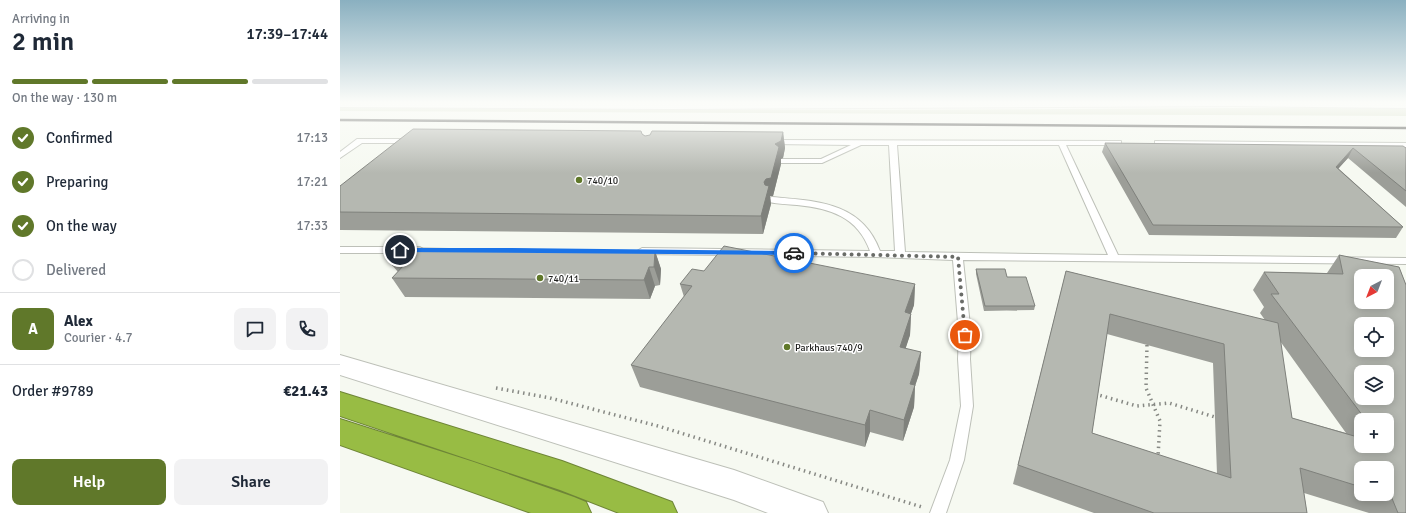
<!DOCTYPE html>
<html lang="en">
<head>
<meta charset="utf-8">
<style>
  body { margin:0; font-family:Signika,sans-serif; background:#f2f2f3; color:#1f2937; height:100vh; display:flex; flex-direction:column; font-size:15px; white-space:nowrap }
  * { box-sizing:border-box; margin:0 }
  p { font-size:13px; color:#747a83 }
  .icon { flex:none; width:22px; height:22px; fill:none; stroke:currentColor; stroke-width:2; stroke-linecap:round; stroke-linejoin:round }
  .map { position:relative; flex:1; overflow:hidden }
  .side { display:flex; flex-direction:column; background:#fff; width:340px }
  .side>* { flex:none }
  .needle { width:26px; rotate:222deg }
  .controls { position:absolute; left:1014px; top:269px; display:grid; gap:8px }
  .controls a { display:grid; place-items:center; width:40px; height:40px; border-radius:8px; background:#fff; box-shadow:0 2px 10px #0003; font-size:20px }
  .pin { position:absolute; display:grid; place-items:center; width:34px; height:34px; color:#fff; margin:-17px; border:2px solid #fff; border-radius:50%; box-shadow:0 1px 4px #0007 }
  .courier { position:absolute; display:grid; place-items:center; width:40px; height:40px; margin:-20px; border:3px solid #1a73e8; border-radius:50%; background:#fff; color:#222; box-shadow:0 1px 5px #0007 }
  .overview em { font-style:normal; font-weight:600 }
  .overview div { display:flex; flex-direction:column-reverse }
  .overview { display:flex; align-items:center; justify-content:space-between; height:68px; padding:0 12px }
  h1 { font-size:26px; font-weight:600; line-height:30px }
  .bar { display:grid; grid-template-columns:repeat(4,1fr); gap:6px 4px; align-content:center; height:48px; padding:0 12px }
  .bar i { height:5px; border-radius:3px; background:#e0e1e3 }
  .bar .current { background:#60782a }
  .bar p { grid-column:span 4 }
  .line { display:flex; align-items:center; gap:10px; padding:0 12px; border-top:1px solid #e0e1e3 }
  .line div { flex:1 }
  .round { display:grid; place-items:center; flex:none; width:42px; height:42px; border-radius:8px; background:#f2f2f3 }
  ol { padding:0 12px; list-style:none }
  li { display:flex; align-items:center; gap:12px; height:44px }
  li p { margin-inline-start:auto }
  li .icon { padding:4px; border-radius:50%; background:#60782a; color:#fff; stroke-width:4 }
  li:last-child { color:#747a83 }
  li i { width:22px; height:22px; border:2px solid #e0e1e3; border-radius:50% }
  .button { display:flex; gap:8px; margin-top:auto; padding:8px 12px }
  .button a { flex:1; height:46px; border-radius:8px; background:#60782a; color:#fff; font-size:16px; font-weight:600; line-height:46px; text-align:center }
  .button a+a { background:#f2f2f3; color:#1f2937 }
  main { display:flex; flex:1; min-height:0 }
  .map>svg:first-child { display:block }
</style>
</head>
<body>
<main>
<section class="side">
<div class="overview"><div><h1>2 min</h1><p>Arriving in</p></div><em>17:39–17:44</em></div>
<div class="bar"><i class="current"></i><i class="current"></i><i class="current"></i><i></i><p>On the way · 130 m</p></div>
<ol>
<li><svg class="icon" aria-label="check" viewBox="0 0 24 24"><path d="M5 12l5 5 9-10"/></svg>Confirmed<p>17:13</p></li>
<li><svg class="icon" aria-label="check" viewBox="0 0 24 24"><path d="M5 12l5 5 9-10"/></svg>Preparing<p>17:21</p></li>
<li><svg class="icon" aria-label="check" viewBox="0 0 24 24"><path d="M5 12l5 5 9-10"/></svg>On the way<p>17:33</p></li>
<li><i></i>Delivered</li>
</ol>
<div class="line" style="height:72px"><b class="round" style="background:#60782a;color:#fff">A</b><div><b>Alex</b><p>Courier · 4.7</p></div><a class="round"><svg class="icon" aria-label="chat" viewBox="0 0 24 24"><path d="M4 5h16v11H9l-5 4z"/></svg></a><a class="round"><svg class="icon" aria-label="phone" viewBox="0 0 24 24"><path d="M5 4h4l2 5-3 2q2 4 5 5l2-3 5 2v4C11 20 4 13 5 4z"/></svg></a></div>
<div class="line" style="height:52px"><div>Order #9789</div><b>€21.43</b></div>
<div class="button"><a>Help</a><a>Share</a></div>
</section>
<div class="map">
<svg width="1066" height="513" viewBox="0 0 1066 513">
  <rect width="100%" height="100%" fill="#f6f9f1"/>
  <path fill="#cdd8bb" d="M0 107C355 112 711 109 1066 107V116L0 111Z"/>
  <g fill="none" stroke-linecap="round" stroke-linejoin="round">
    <defs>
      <path id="service" d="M17 139H70L74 141 70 143H22L0 158V152Z
        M429 140 778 141H781V145H726L778 255 1066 258V264L623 260 631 335 630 359 633 406 624 460 606 513H590L610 460 621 406 618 359 619 335 613 260 536 257 302 254 297 251 302 248 530 251C518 217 490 208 457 205 447 204 438 204 429 202L428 200 429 198 432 197C477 201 522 202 540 251H555L549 145H521L482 163H439V159H481L511 145 432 144 428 142ZM557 145H719L768 255 565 252Z
        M815 141 1066 143V147L818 145H815Z
        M0 247H80L85 250 80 253H0Z"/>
      <path id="minor" d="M0 102H1066V108L896 106 328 109 0 107Z"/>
      <path id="tertiary" d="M0 355 394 470 483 502 488 513H428L394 500 0 375Z"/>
      <path id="motorway" d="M0 392 222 461 332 502 337 513H279L220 490 0 416Z
        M0 419 134 462 234 497 246 502 251 513H191L0 445Z"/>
    </defs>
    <use href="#service" stroke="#bdc0b8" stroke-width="2"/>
    <use href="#minor" stroke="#bdc0b8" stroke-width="2"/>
    <use href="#tertiary" stroke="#bdc0b8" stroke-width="2"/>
    <use href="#motorway" stroke="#6e8537" stroke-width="2"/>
    <path stroke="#878984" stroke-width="3.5" stroke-dasharray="1.5 4" stroke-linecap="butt" d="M807 345 806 388 820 421 818 457
      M156 388 210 398 318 426 582 507
      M755 394 797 406 829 403 875 417"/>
    <use href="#service" fill="#fff" fill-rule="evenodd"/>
    <use href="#minor" fill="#fff" fill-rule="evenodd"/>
    <use href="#tertiary" fill="#fff" fill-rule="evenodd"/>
    <use href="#motorway" fill="#98bc44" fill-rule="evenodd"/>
    <path stroke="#3c3d3a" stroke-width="2.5" d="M0 120 1066 128"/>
  </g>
  <path fill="#9c9e98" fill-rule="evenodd" d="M443 132 445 148 443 158 441 159V164L433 196H430L431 204 423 234 0 230V186L302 134 305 136Z
    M765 143 1066 148V207L1008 158 998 168 1063 227 1056 238 809 235 762 152Z
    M315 251 321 269 320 285 315 286 310 299 65 297 52 278 58 272 52 265Z
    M999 255 1059 267 1066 285V513H1029L964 493 967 513H754L673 484 726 271 925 320 920 313 924 307 913 290 924 272 987 273ZM1021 276H1047V302H1021ZM1021 324H1047V350H1021ZM767 334 873 363 877 474 752 433ZM940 341 978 394 1006 433 952 418ZM1021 372H1047V398H1021ZM1021 420H1047V446H1021ZM1021 468H1047V494H1021Z
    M636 269 667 277 695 306 694 310 644 311 636 274Z
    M364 271 575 284 574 305 571 313V314L570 335 565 349 581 352 579 374 575 386 574 407 563 441 530 432 525 447 300 387 291 365 344 297 340 284Z"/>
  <path fill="#7f817c" d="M443 132 445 148 443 158 441 159V164L433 196H430L431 204 423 234 421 216 424 182 426 179 435 144Z
    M1013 148 1008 158 991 177 996 167Z
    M315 251 321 269 320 285 314 267Z
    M309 267 315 286 310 299 304 280Z
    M575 284 574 305 564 334 565 312Z
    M571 314 570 335 559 369 560 347Z
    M581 352 579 374 575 386 574 407 563 441 564 420 570 384Z
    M530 410V432L525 447V425Z"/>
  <path fill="#b5b8b1" stroke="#7f817c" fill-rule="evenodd" d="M73 129 301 131 302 134 305 136 310 135 312 131 443 132 441 141 435 144 439 147 431 178 426 179 424 182 425 185 429 186 421 216 0 212V186Z
    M765 143 1063 146 1066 148V191L1013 148 996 167 1063 227 813 225Z
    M384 246 575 284 565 312 571 314 560 347 581 352 570 384 575 385 564 420 530 410 525 425 291 365 352 286 340 284 352 269 364 271Z
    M68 248 315 251 314 267H309L304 280 52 278 64 265H52Z
    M999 255 1059 267 1066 285V513H1058L1051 496 1046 494H1047V468H1021V487L960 468 967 513H814L678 465 726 271 938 323 952 418 1021 438V446H1047V420H1026L931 294H939L924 272 1003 274ZM1021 276H1047V302H1021ZM770 314 884 344 891 478 752 433ZM1021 324H1047V350H1021ZM1021 372H1047V398H1021Z
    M636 269H665L667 277H686L695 306H645Z"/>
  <linearGradient id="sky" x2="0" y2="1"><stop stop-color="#8ab0c0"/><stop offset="0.59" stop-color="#fbfcf9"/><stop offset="1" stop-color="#fbfcf9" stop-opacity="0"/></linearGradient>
  <rect width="1066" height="173" fill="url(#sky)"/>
  <path fill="#1a73e8" d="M60 248H172L454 251 457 253 454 255 58 252 57 250Z"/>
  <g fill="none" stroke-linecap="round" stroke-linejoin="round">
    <path stroke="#6a6c68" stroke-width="4" stroke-dasharray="0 7.2" d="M454 253 618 257 625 335"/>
  </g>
  <g fill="#60782a" stroke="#fff" stroke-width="1.5">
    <circle cx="239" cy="180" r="4"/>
    <circle cx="200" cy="278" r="4"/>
    <circle cx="447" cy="347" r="4"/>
  </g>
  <g text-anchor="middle" stroke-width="3" stroke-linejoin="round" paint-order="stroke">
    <g font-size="10" fill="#1f201e" stroke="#fff" text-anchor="start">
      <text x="247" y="184">740/10</text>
      <text x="208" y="282">740/11</text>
      <text x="455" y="351">Parkhaus 740/9</text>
    </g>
  </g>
</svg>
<div class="controls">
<a><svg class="needle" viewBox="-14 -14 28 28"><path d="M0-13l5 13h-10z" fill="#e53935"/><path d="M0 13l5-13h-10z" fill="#747a83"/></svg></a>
<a><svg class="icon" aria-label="locate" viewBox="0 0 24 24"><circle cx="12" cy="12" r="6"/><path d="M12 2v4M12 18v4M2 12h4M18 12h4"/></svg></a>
<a><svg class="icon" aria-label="layers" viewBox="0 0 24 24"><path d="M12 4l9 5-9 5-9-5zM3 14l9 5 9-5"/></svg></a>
<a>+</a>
<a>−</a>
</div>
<div class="pin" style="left:625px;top:335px;background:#ea580c"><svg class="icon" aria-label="bag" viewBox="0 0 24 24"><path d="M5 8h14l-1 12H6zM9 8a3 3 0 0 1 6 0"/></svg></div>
<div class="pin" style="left:60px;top:250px;background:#1f2937"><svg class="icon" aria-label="home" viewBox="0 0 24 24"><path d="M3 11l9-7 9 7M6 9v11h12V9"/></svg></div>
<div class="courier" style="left:454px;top:253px"><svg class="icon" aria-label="car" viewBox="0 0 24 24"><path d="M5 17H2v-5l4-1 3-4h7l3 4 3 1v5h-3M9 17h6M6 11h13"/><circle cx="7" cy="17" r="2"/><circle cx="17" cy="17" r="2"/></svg></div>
</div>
</main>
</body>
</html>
